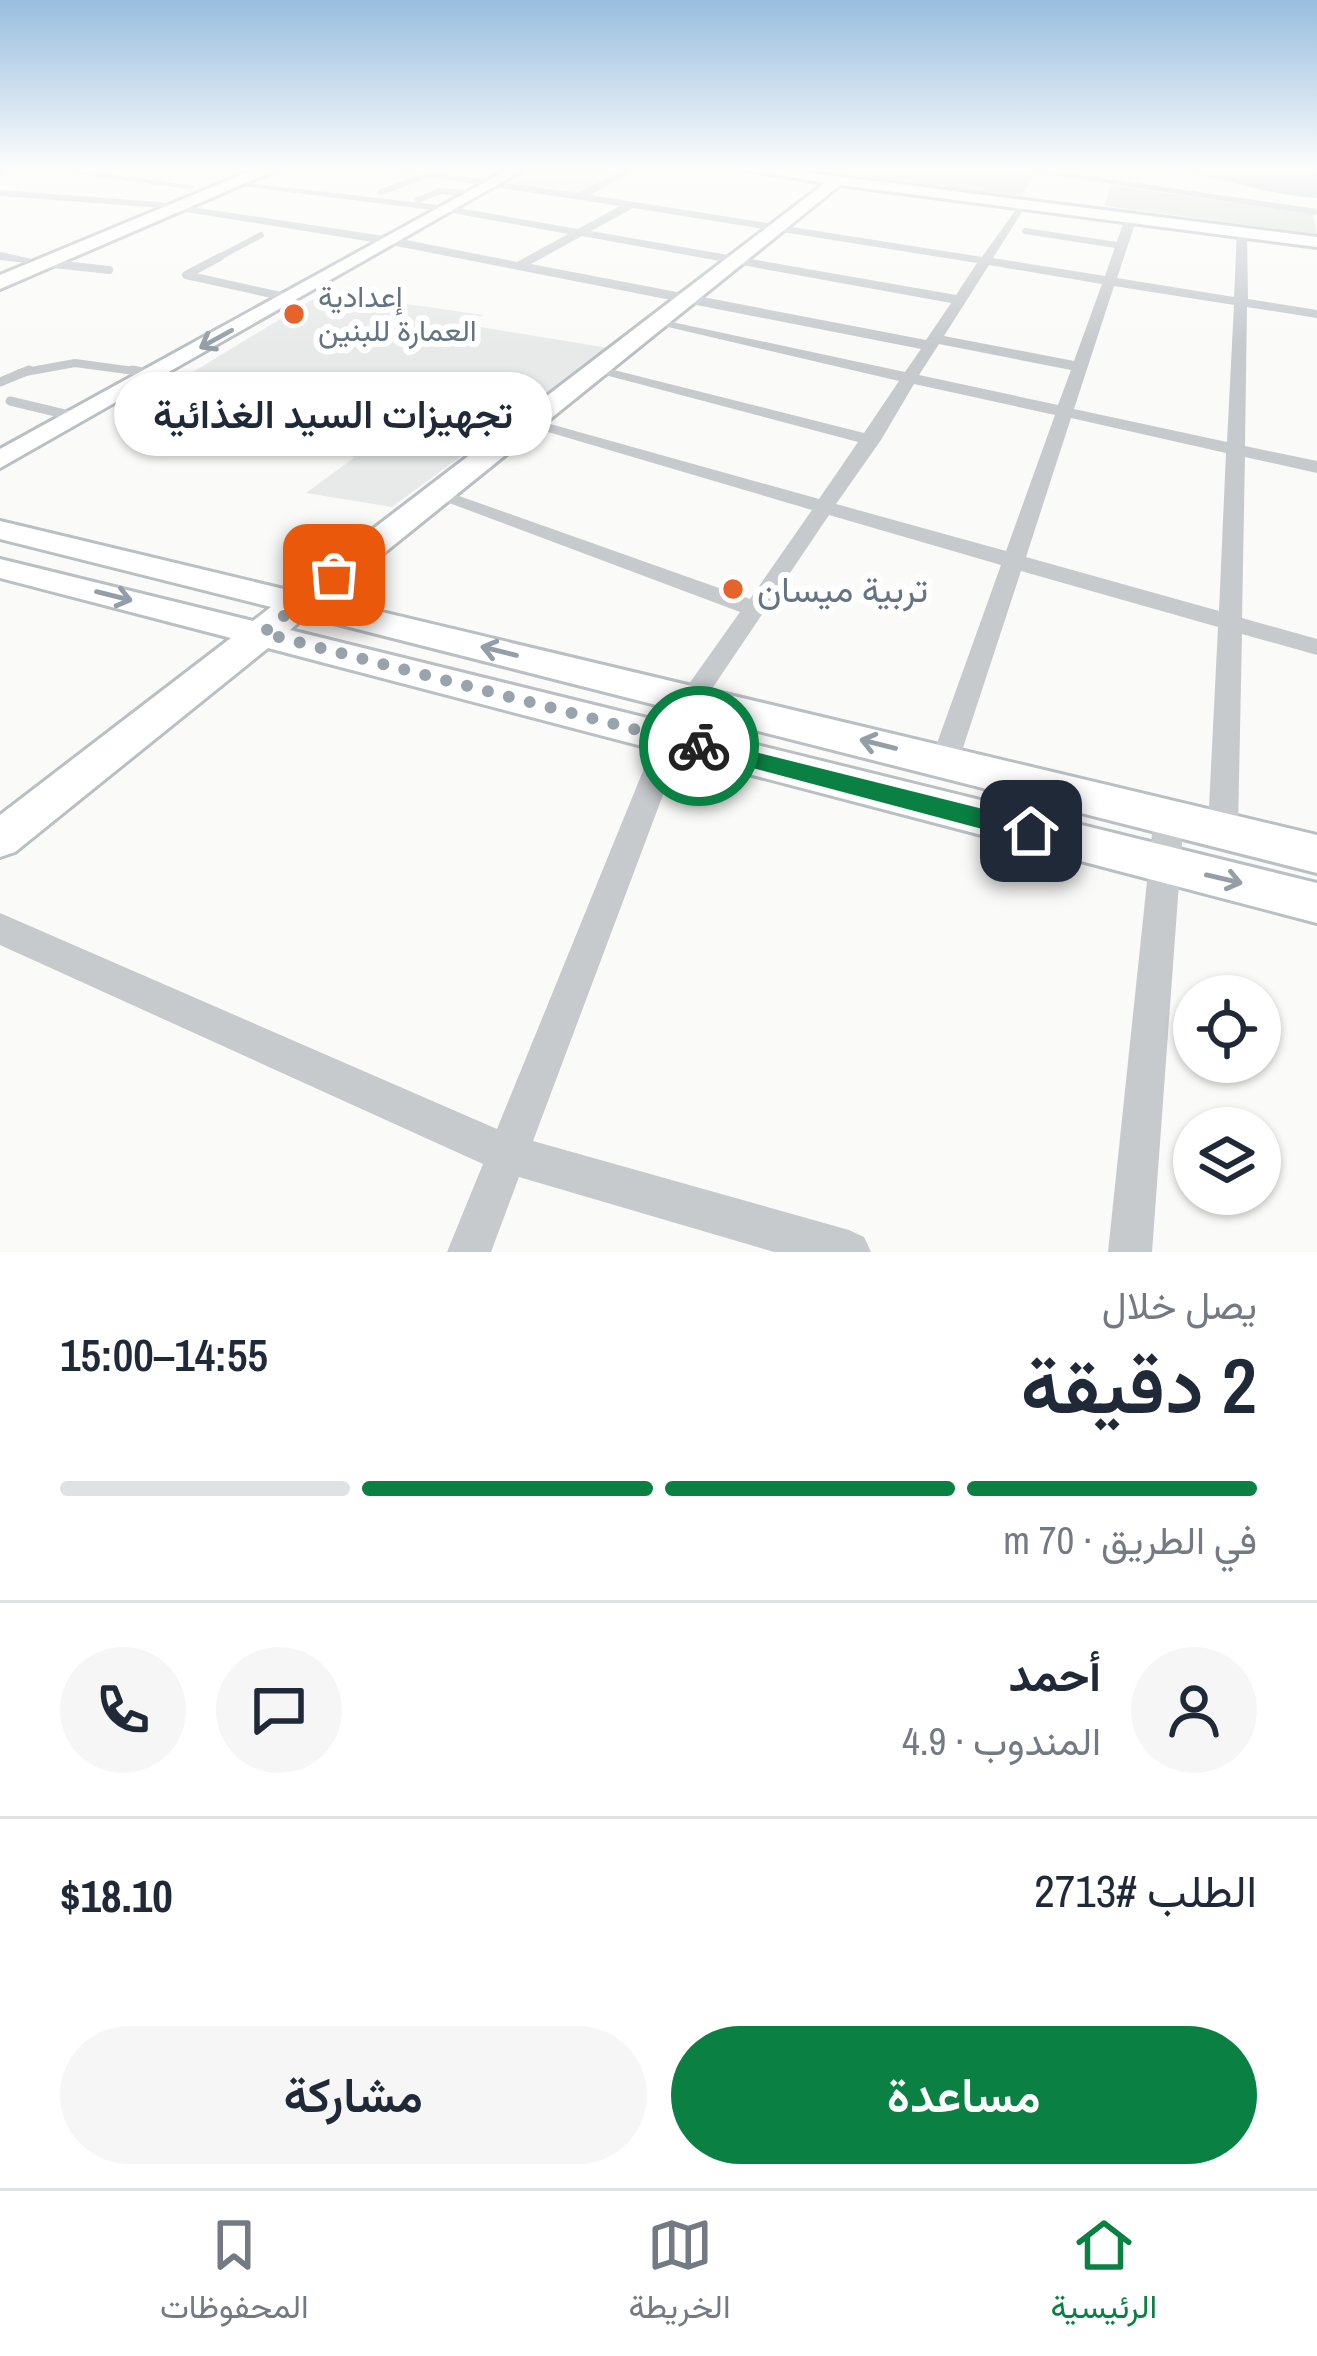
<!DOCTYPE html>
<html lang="ar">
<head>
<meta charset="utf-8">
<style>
  body { margin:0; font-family:"Archivo Narrow",Vazirmatn,sans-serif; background:#f6f6f7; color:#1f2937; direction:rtl; height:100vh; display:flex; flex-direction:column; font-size:45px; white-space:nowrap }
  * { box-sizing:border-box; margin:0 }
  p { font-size:39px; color:#747a83 }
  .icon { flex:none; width:66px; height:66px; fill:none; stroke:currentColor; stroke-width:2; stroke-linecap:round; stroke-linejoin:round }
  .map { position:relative; height:1252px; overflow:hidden; direction:ltr }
  .panel { display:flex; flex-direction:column; background:#fff; flex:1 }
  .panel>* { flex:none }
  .tools { position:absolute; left:1173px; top:975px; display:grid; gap:24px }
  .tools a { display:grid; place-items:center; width:108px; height:108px; border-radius:50%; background:#fff; box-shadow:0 3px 9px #0004; font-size:60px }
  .pin { position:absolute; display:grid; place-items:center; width:102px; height:102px; color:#fff; margin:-51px; border-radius:24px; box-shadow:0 6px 18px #0006 }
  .courier { position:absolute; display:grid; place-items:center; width:120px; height:120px; margin:-60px; border:9px solid #0b8043; border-radius:50%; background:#fff; color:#222; box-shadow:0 3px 15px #0007 }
  .bubble { position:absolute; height:84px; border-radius:42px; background:#fff; box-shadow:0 3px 9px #0004; font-size:39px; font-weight:600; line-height:84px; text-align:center; direction:rtl }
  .overview em { font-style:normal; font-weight:600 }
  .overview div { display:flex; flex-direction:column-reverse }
  .overview { display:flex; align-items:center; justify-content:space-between; height:204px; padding:0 60px }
  h1 { font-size:78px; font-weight:600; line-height:90px }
  .bar { display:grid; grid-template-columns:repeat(4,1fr); gap:18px 12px; align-content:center; height:144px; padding:0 60px }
  .bar i { height:15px; border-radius:9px; background:#e0e1e3 }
  .bar .on { background:#0b8043 }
  .bar p { grid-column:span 4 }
  .line { display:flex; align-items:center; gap:30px; padding:0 60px; border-top:3px solid #e0e1e3 }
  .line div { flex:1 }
  .round { display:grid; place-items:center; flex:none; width:126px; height:126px; border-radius:63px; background:#f6f6f7 }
  .primary-button { display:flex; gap:24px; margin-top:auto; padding:24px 60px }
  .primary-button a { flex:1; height:138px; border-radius:72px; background:#0b8043; color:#fff; font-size:48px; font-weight:600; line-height:138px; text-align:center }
  .primary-button a+a { background:#f6f6f7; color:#1f2937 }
  .dock { display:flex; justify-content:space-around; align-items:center; height:168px; border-top:3px solid #e0e1e3; background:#fff; font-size:33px; color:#747a83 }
  .dock a { display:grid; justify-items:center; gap:6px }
  .dock .on { color:#0b8043 }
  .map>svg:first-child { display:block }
</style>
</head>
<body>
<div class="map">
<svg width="1317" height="1252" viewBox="0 0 1317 1252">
  <rect width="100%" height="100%" fill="#fafaf8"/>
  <path fill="#e8e9e9" d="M535 170H624L580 194 514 183Z
    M325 292 483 315 468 325 608 348 392 507 306 493 355 457 127 412Z"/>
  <path fill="#dbe2d9" d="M810 170H1013L1035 174 1022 196Z
    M1110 185 1313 214 1317 234 1105 206Z"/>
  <path fill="#c1cacf" d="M1177 170H1317V198C1269 196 1225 178 1177 170Z"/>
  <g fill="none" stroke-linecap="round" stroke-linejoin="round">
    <defs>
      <path id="secondary" d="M507 170H523L0 468V449Z
        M748 170H788L1317 237V247L840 185 327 599 1317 835V873L306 616 290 630 1317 883V923L268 648 15 852 0 857V815L231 638 0 578V559L253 621 271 607 0 539V521L292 591 825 183Z"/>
      <path id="primary" d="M253 170H276L0 289V275Z"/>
    </defs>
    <use href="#secondary" stroke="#babfc4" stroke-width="6"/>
    <use href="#primary" stroke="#b9bdc1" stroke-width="6"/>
    <path stroke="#c6cacd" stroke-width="6" d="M381 192 428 175
      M418 200 440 191 475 194
      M1025 231 1123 246
      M214 260 261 235"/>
    <path stroke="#c6cacd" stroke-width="8" d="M220 257 186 275 290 298
      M45 263 109 270
      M20 373 75 363 149 373"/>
    <path stroke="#c6cacd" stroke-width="9" d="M132 370 153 374
      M0 382 29 370
      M10 401 77 417"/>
    <path fill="#c6cacd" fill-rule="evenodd" d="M0 170H14L0 176Z
      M47 170H80L195 186 190 189Z
      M382 170H414L578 193 623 170H636L590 195 982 257 1022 201 1027 204 993 258 1105 276 1125 218 1131 215 1137 218 1117 278 1234 297 1237 232 1247 230 1248 299 1317 310V318L1247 307 1245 446 1317 461V473L1245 457 1242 618 1317 639V655L1242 634 1238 828 1234 837 1223 841 1212 837 1208 828 1218 627 1021 571 959 760 955 768 945 771 935 768 931 760 1001 565 829 515 701 705H683L679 698 740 612 428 495 431 491H445L750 599 812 510 521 424 524 420H536L819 499 858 442 590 371 598 366 864 433 899 381 651 323 658 319 905 372 921 349 391 245 162 208 0 196V190L159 202 391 237 517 262 568 234 447 212 243 186 248 183 447 206 578 229 620 206ZM633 208 977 263 956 295 591 231ZM582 236 951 303 926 340 531 264ZM989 265 1102 284 1074 361 944 336ZM1114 286 1234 305 1227 442 1074 409ZM939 344 1071 370 1058 405 919 375ZM914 384 1055 415 1006 551 836 504 881 440ZM1071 418 1226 453 1219 611 1026 557Z
      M1019 170H1046L1317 209V215Z
      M0 252 32 259 26 263 0 260Z
      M670 728 680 732 684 739 533 1141 849 1230 864 1237 871 1252H774L519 1177 491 1252H447L483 1164 0 945V913L497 1129 656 739 660 732Z
      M1169 803 1180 806 1184 815 1152 1252H1108L1154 815 1158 806Z"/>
    <use href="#secondary" fill="#fff" fill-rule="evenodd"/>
    <use href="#primary" fill="#fff" fill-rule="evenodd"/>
  </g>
  <defs><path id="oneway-shaft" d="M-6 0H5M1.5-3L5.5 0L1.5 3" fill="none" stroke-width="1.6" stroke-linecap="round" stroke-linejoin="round" transform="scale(3)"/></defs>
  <g stroke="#939ea8">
    <use href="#oneway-shaft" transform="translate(216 339) rotate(151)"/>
    <use href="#oneway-shaft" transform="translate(114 596) rotate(14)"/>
    <use href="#oneway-shaft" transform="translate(499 651) rotate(-166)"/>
    <use href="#oneway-shaft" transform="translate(878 744) rotate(-166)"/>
    <use href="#oneway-shaft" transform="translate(1224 879) rotate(13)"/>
  </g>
  <linearGradient id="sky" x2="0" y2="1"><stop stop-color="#98bdde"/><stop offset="0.49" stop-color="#fdfdfc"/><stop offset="1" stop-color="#fdfdfc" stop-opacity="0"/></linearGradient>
  <rect width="1317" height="346" fill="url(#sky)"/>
  <path fill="#0b8043" d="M699 738 1031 821 1044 831 1031 842 692 752 688 746Z"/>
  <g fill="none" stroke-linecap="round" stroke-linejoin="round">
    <path stroke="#99a3ac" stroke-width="12" stroke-dasharray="0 21.6" d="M334 575 263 633 699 746"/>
  </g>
  <g fill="#e6632c" stroke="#fff" stroke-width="4.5">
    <circle cx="294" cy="314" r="12"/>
    <circle cx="733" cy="589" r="12"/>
  </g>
  <g text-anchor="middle" stroke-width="12" stroke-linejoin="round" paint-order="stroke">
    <g font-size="30" fill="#657483" stroke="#fff" text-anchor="start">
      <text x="318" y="307">إعدادية<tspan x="318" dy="34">العمارة للبنين</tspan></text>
    </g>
    <g font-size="36" fill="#657483" stroke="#fff" text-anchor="start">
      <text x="757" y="602">تربية ميسان</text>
    </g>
  </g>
</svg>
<div class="tools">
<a><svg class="icon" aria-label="locate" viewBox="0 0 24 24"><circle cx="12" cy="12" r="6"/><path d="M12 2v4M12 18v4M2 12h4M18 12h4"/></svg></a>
<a><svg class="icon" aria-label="layers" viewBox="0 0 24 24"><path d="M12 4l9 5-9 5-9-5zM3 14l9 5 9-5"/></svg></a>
</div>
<div class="pin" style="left:334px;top:575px;background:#ea580c"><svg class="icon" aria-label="bag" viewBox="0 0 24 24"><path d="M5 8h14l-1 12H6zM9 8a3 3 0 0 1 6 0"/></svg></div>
<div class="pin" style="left:1031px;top:831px;background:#1f2937"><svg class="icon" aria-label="home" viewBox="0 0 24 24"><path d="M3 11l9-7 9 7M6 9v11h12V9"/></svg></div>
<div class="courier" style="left:699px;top:746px"><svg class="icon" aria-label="bike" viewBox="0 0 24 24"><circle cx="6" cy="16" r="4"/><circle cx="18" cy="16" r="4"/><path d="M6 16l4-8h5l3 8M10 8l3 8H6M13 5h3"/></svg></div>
<div class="bubble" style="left:114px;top:372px;width:438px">تجهيزات السيد الغذائية</div>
</div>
<section class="panel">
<div class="overview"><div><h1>2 دقيقة</h1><p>يصل خلال</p></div><em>14:55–15:00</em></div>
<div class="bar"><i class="on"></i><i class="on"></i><i class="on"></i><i></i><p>في الطريق · 70 m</p></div>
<div class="line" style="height:216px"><a class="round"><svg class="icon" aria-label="person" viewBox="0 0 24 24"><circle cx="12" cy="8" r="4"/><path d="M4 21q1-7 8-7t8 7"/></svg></a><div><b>أحمد</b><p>المندوب · 4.9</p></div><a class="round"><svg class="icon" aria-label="chat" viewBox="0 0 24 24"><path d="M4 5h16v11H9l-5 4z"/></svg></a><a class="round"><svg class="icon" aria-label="phone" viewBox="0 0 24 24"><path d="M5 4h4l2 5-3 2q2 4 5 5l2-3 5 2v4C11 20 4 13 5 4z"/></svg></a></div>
<div class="line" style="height:156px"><div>الطلب #2713</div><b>$18.10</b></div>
<div class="primary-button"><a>مساعدة</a><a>مشاركة</a></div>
</section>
<nav class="dock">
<a class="on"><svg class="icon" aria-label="home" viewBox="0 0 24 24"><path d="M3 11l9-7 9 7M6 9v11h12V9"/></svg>الرئيسية</a>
<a><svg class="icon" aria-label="map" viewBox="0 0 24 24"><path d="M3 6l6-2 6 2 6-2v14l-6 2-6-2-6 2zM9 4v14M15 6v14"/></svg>الخريطة</a>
<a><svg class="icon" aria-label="saved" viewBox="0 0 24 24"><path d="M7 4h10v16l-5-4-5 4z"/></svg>المحفوظات</a>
</nav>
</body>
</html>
